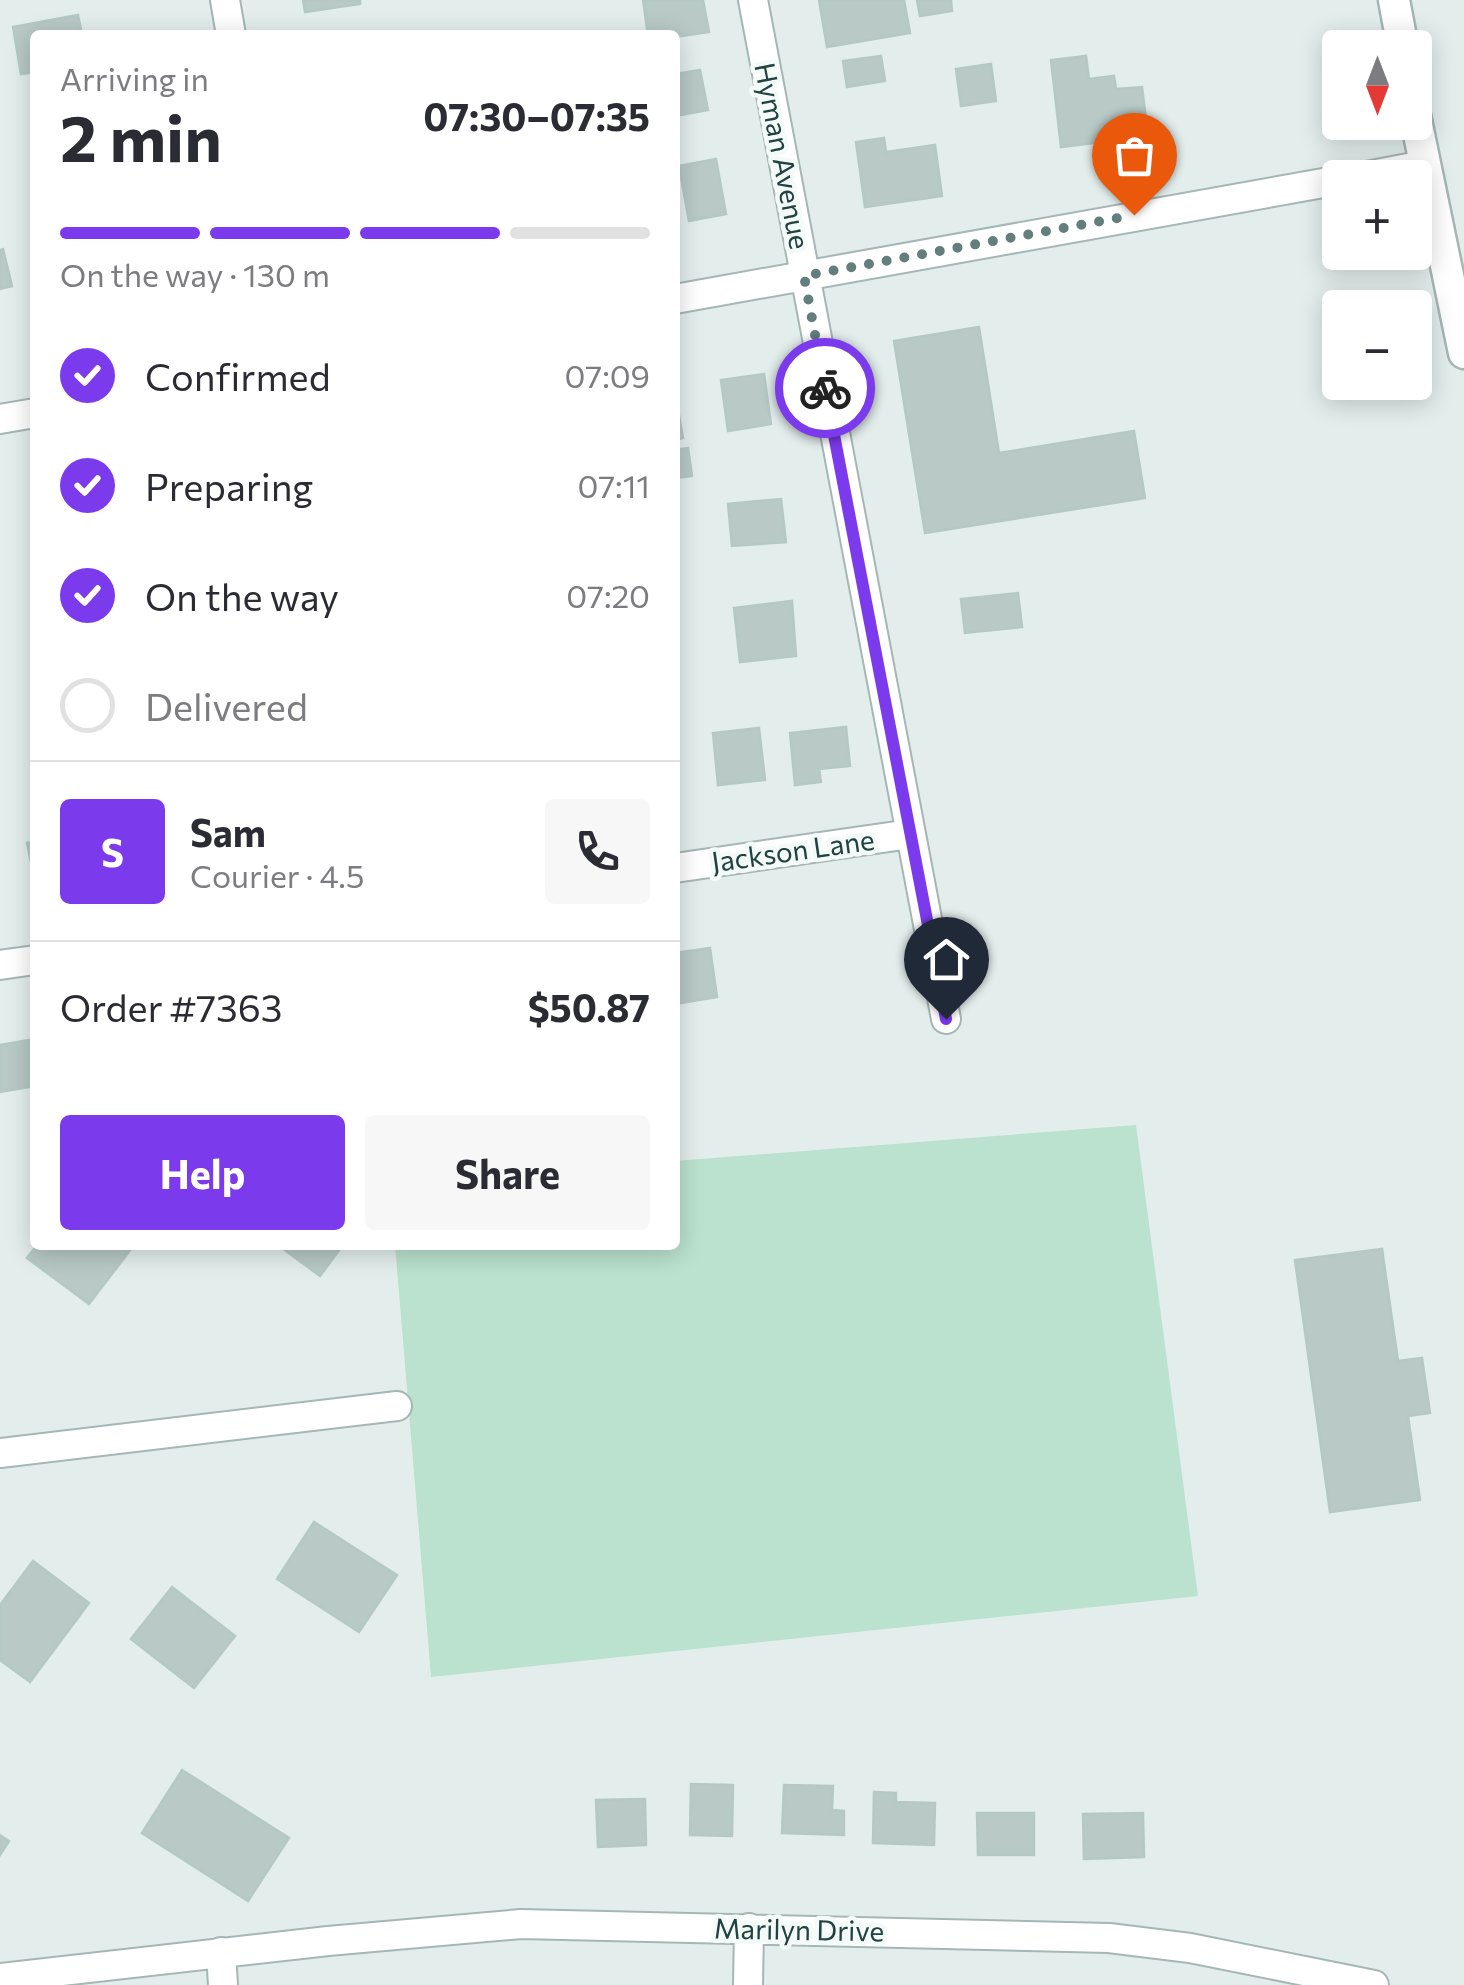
<!DOCTYPE html>
<html lang="en">
<head>
<meta charset="utf-8">
<style>
  body { margin:0; font-family:Commissioner,sans-serif; background:#f7f7f7; color:#2b2b33; height:100vh; display:flex; flex-direction:column; font-size:38px; white-space:nowrap }
  * { box-sizing:border-box; margin:0 }
  p { font-size:32px; color:#7c7c81 }
  .icon { flex:none; width:55px; height:55px; fill:none; stroke:currentColor; stroke-width:2; stroke-linecap:round; stroke-linejoin:round }
  .map { position:relative; flex:1; overflow:hidden }
  .drawer { position:absolute; left:30px; top:30px; width:650px; height:1220px; display:flex; flex-direction:column; background:#fff; border-radius:10px; box-shadow:0 5px 25px #0003 }
  .drawer>* { flex:none }
  .needle { width:65px; rotate:180deg }
  .controls { position:absolute; left:1322px; top:30px; display:grid; gap:20px }
  .controls a { display:grid; place-items:center; width:110px; height:110px; border-radius:10px; background:#fff; box-shadow:0 5px 25px #0003; font-size:50px }
  .pin { position:absolute; display:grid; place-items:center; width:85px; height:85px; color:#fff; margin:-102px -42px; border-radius:50% 50% 50% 0; rotate:-45deg; box-shadow:0 0 10px #0007 }
  .pin .icon { rotate:45deg }
  .courier { position:absolute; display:grid; place-items:center; width:100px; height:100px; margin:-50px; border:8px solid #7c3aed; border-radius:50%; background:#fff; color:#222; box-shadow:0 2px 12px #0007 }
  .overview em { font-style:normal; font-weight:700 }
  .overview div { display:flex; flex-direction:column-reverse }
  .overview { display:flex; align-items:center; justify-content:space-between; height:170px; padding:0 30px }
  h1 { font-size:65px; font-weight:700; line-height:75px }
  .bar { display:grid; grid-template-columns:repeat(4,1fr); gap:15px 10px; align-content:center; height:120px; padding:0 30px }
  .bar i { height:12px; border-radius:8px; background:#e1e1e2 }
  .bar .current { background:#7c3aed }
  .bar p { grid-column:span 4 }
  .line { display:flex; align-items:center; gap:25px; padding:0 30px; border-top:2px solid #e1e1e2 }
  .line div { flex:1 }
  .round { display:grid; place-items:center; flex:none; width:105px; height:105px; border-radius:10px; background:#f7f7f7 }
  ol { padding:0 30px; list-style:none }
  li { display:flex; align-items:center; gap:30px; height:110px }
  li p { margin-inline-start:auto }
  li .icon { padding:10px; border-radius:50%; background:#7c3aed; color:#fff; stroke-width:4 }
  li:last-child { color:#7c7c81 }
  li i { width:55px; height:55px; border:5px solid #e1e1e2; border-radius:50% }
  .button { display:flex; gap:20px; margin-top:auto; padding:20px 30px }
  .button a { flex:1; height:115px; border-radius:10px; background:#7c3aed; color:#fff; font-size:40px; font-weight:700; line-height:115px; text-align:center }
  .button a+a { background:#f7f7f7; color:#2b2b33 }
  .map>svg:first-child { display:block }
</style>
</head>
<body>
<div class="map">
<svg width="1464" height="1985" viewBox="0 0 1464 1985">
  <rect width="100%" height="100%" fill="#e3eeec"/>
  <path fill="#bae2ce" d="M1136 1125 1198 1596 431 1677 395 1245H675V1161Z"/>
  <path fill="#b8c9c6" stroke="#b4c9c5" stroke-width="2.5" d="M303 0H360V4L305 12Z
    M643 0H703L709 32 675 37 648 35Z
    M819 0H904L910 33 827 47Z
    M917 0H951L952 11 920 16Z
    M78 15 82 35H35V72L21 74 13 27Z
    M881 56 885 81 847 87 843 61Z
    M1086 56 1089 79 1114 76 1116 89 1142 87 1147 127 1118 131 1119 140 1061 147 1051 60Z
    M991 64 996 101 961 106 956 69Z
    M700 70 708 110 675 116V74Z
    M884 138 886 152 935 145 942 196 865 207 856 142Z
    M716 159 726 214 689 221 679 166Z
    M3 249 12 286 0 289V250Z
    M979 327 999 453 1134 431 1145 498 925 533 894 341Z
    M764 374 771 424 728 431 721 380Z
    M675 393 683 438 675 440Z
    M688 448 692 476 675 478V450Z
    M781 499 786 542 732 546 728 504Z
    M1018 593 1022 627 965 633 961 599Z
    M792 601 796 656 740 662 734 608Z
    M846 727 850 766 819 769 821 782 795 785 790 733Z
    M759 728 765 780 718 785 713 733Z
    M35 841V882L27 843Z
    M710 948 717 997 675 1004V953Z
    M35 1039V1086L0 1092V1045Z
    M37 1245H134L89 1304 27 1258Z
    M278 1245H343L320 1276Z
    M1382 1249 1398 1361 1422 1358 1430 1413 1408 1416 1420 1500 1330 1512 1295 1260Z
    M314 1522 397 1575 359 1632 277 1579Z
    M33 1561 89 1603 30 1682 0 1660V1605Z
    M172 1587 235 1636 194 1688 131 1639Z
    M182 1770 289 1838 248 1901 142 1833Z
    M691 1784 733 1785 732 1836 690 1835Z
    M784 1785 833 1786 832 1810 844 1811V1835L782 1833Z
    M874 1792 896 1793V1802L935 1803 934 1845 873 1843Z
    M645 1799 646 1845 598 1847 596 1800Z
    M977 1813H1034V1855H978Z
    M1143 1813 1144 1857 1084 1859 1083 1814Z
    M0 1835 9 1841 0 1855Z"/>
  <g fill="none" stroke-linecap="round" stroke-linejoin="round">
    <defs>
      <path id="minor" d="M225 0 231 35
        M753 0 946 1019
        M1356 178 1424 165
        M675 299 1340 180
        M0 419 35 413
        M675 868 910 834
        M0 965 35 960
        M0 1453 397 1406
        M221 1952 223 1985
        M0 1978 328 1941 521 1924 1109 1938 1190 1948 1374 1985
        M748 1985 749 1928"/>
      <path id="tertiary" d="M1394 0 1403 48
        M1415 115 1464 353"/>
    </defs>
    <use href="#minor" stroke="#a5b7b5" stroke-width="32"/>
    <use href="#tertiary" stroke="#a5b7b5" stroke-width="35"/>
    <use href="#minor" stroke="#fff" stroke-width="28"/>
    <use href="#tertiary" stroke="#fff" stroke-width="30"/>
  </g>
  <g fill="none" stroke-linecap="round" stroke-linejoin="round">
    <path stroke="#647e7d" stroke-width="10" stroke-dasharray="0 18" d="M825 388 804 276 1134 215"/>
    <path stroke="#7c3aed" stroke-width="12" d="M825 388 946 1019"/>
  </g>
  <g text-anchor="middle" stroke-width="9" stroke-linejoin="round" paint-order="stroke">
    <g font-size="28" fill="#204241" stroke="#f4faf8">
      <text transform="translate(782 156) rotate(79)" y="10">Hyman Avenue</text>
      <text transform="translate(793 851) rotate(-8)" y="10">Jackson Lane</text>
      <text transform="translate(799 1930) rotate(1)" y="10">Marilyn Drive</text>
    </g>
  </g>
</svg>
<div class="controls">
<a><svg class="needle" viewBox="-14 -14 28 28"><path d="M0-13l5 13h-10z" fill="#e53935"/><path d="M0 13l5-13h-10z" fill="#7c7c81"/></svg></a>
<a>+</a>
<a>−</a>
</div>
<div class="pin" style="left:1134px;top:215px;background:#ea580c"><svg class="icon" aria-label="bag" viewBox="0 0 24 24"><path d="M5 8h14l-1 12H6zM9 8a3 3 0 0 1 6 0"/></svg></div>
<div class="pin" style="left:946px;top:1019px;background:#1f2937"><svg class="icon" aria-label="home" viewBox="0 0 24 24"><path d="M3 11l9-7 9 7M6 9v11h12V9"/></svg></div>
<div class="courier" style="left:825px;top:388px"><svg class="icon" aria-label="bike" viewBox="0 0 24 24"><circle cx="6" cy="16" r="4"/><circle cx="18" cy="16" r="4"/><path d="M6 16l4-8h5l3 8M10 8l3 8H6M13 5h3"/></svg></div>
<section class="drawer">
<div class="overview"><div><h1>2 min</h1><p>Arriving in</p></div><em>07:30–07:35</em></div>
<div class="bar"><i class="current"></i><i class="current"></i><i class="current"></i><i></i><p>On the way · 130 m</p></div>
<ol>
<li><svg class="icon" aria-label="check" viewBox="0 0 24 24"><path d="M5 12l5 5 9-10"/></svg>Confirmed<p>07:09</p></li>
<li><svg class="icon" aria-label="check" viewBox="0 0 24 24"><path d="M5 12l5 5 9-10"/></svg>Preparing<p>07:11</p></li>
<li><svg class="icon" aria-label="check" viewBox="0 0 24 24"><path d="M5 12l5 5 9-10"/></svg>On the way<p>07:20</p></li>
<li><i></i>Delivered</li>
</ol>
<div class="line" style="height:180px"><b class="round" style="background:#7c3aed;color:#fff">S</b><div><b>Sam</b><p>Courier · 4.5</p></div><a class="round"><svg class="icon" aria-label="phone" viewBox="0 0 24 24"><path d="M5 4h4l2 5-3 2q2 4 5 5l2-3 5 2v4C11 20 4 13 5 4z"/></svg></a></div>
<div class="line" style="height:130px"><div>Order #7363</div><b>$50.87</b></div>
<div class="button"><a>Help</a><a>Share</a></div>
</section>
</div>
</body>
</html>
